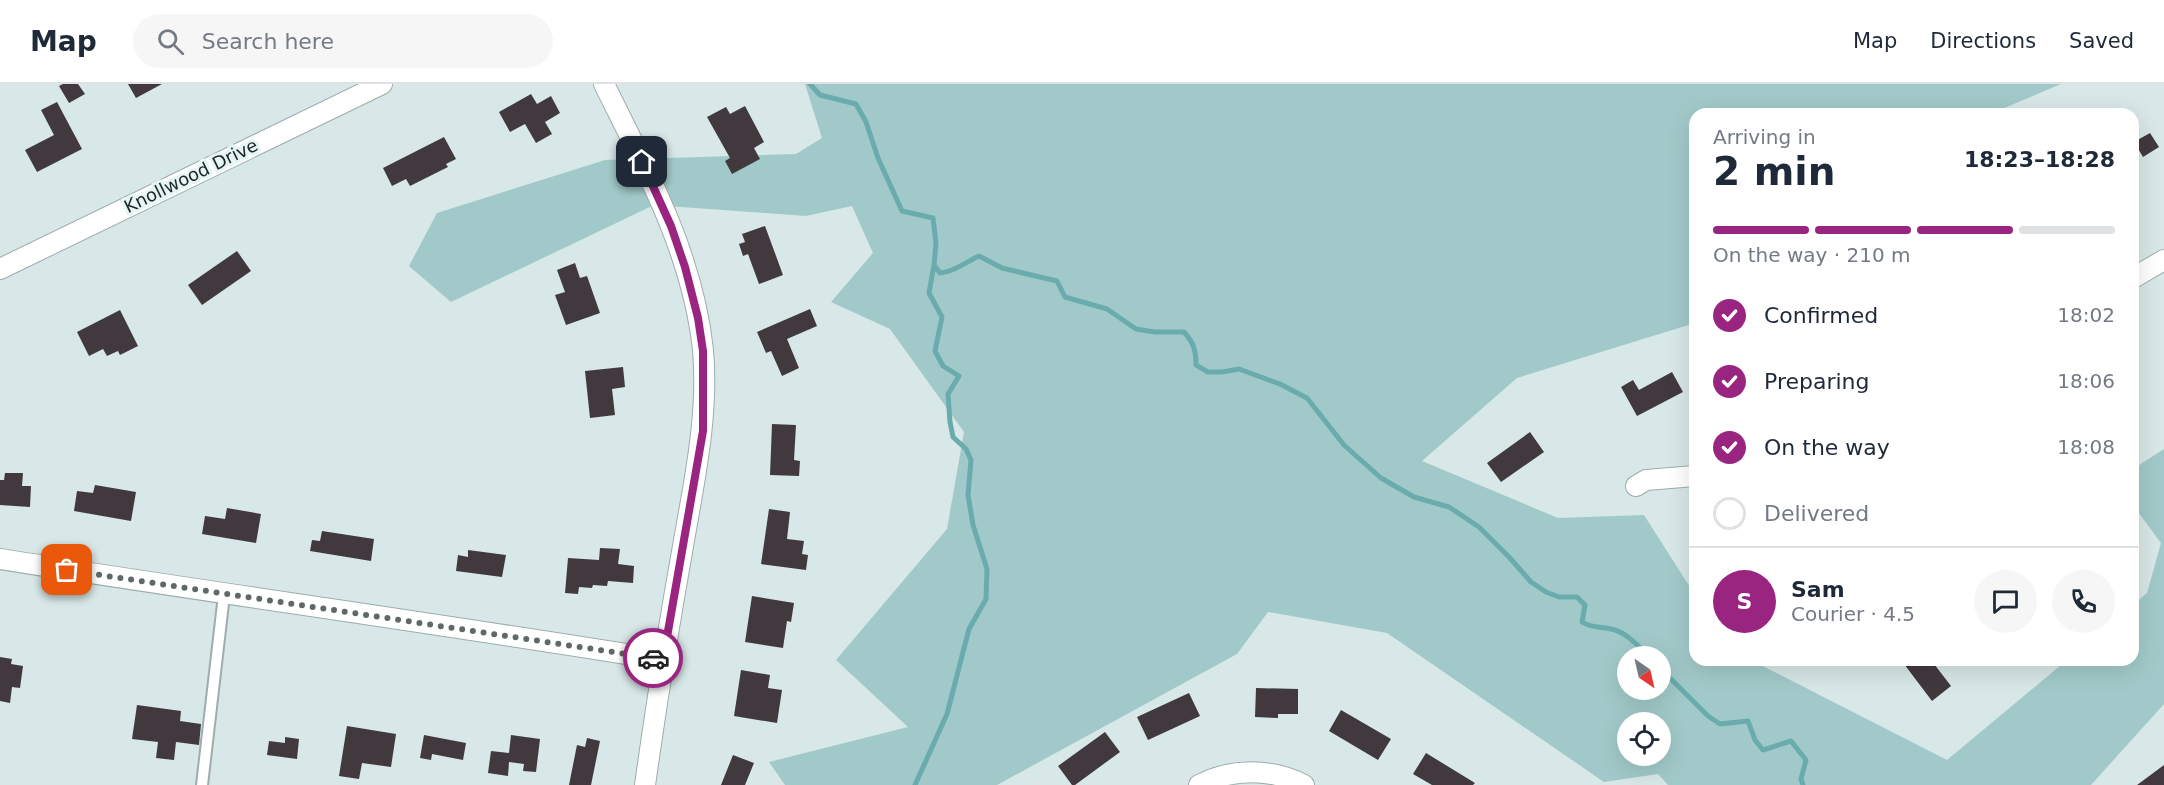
<!DOCTYPE html>
<html lang="en">
<head>
<meta charset="utf-8">
<style>
  body { margin:0; font-family:"DejaVu Sans",sans-serif; background:#f6f6f7; color:#1f2937; height:100vh; display:flex; flex-direction:column; font-size:22px; white-space:nowrap }
  * { box-sizing:border-box; margin:0 }
  p { font-size:20px; color:#747a83 }
  .icon { flex:none; width:33px; height:33px; fill:none; stroke:currentColor; stroke-width:2; stroke-linecap:round; stroke-linejoin:round }
  .map { position:relative; flex:1; overflow:hidden }
  .drawer { position:absolute; left:1689px; top:24px; width:450px; height:558px; display:flex; flex-direction:column; background:#fff; border-radius:18px; box-shadow:0 6px 24px #0002 }
  .drawer>* { flex:none }
  .needle { width:39px; rotate:146deg }
  .fabs { position:absolute; left:1617px; top:562px; display:grid; gap:12px }
  .fabs a { display:grid; place-items:center; width:54px; height:54px; border-radius:50%; background:#fff; box-shadow:0 6px 24px #0002; font-size:30px }
  .pin { position:absolute; display:grid; place-items:center; width:51px; height:51px; color:#fff; margin:-26px; border-radius:12px; box-shadow:0 3px 9px #0006 }
  .courier { position:absolute; display:grid; place-items:center; width:60px; height:60px; margin:-30px; border:4px solid #992581; border-radius:50%; background:#fff; color:#222; box-shadow:0 2px 8px #0007 }
  .headline em { font-style:normal; font-weight:700 }
  .headline div { display:flex; flex-direction:column-reverse }
  .headline { display:flex; align-items:center; justify-content:space-between; height:102px; padding:0 24px }
  h1 { font-size:39px; font-weight:700; line-height:45px }
  .bar { display:grid; grid-template-columns:repeat(4,1fr); gap:9px 6px; align-content:center; height:72px; padding:0 24px }
  .bar i { height:8px; border-radius:4px; background:#e0e1e3 }
  .bar .selected { background:#992581 }
  .bar p { grid-column:span 4 }
  .line { display:flex; align-items:center; gap:15px; padding:0 24px; border-top:2px solid #e0e1e3 }
  .line div { flex:1 }
  .round { display:grid; place-items:center; flex:none; width:63px; height:63px; border-radius:32px; background:#f6f6f7 }
  ol { padding:0 24px; list-style:none }
  li { display:flex; align-items:center; gap:18px; height:66px }
  li p { margin-inline-start:auto }
  li .icon { padding:6px; border-radius:50%; background:#992581; color:#fff; stroke-width:4 }
  li:last-child { color:#747a83 }
  li i { width:33px; height:33px; border:3px solid #e0e1e3; border-radius:50% }
  header { display:flex; align-items:center; gap:36px; box-sizing:border-box; height:84px; padding:0 30px; background:#fff; border-bottom:2px solid #e0e1e3 }
  header strong { font-size:28px }
  nav { display:flex; gap:33px; margin-inline-start:auto; font-size:21px }
  .search { width:420px; height:54px; background:#f6f6f7; display:flex; align-items:center; gap:15px; box-sizing:border-box; padding:0 21px; border-radius:33px; color:#747a83; font-size:22px }
  .map>svg:first-child { display:block }
</style>
</head>
<body>
<header>
<strong>Map</strong>
<div class="search"><svg class="icon" aria-label="search" viewBox="0 0 24 24"><circle cx="10" cy="10" r="6"/><path d="M15 15l6 6"/></svg>Search here</div>
<nav><a>Map</a><a>Directions</a><a>Saved</a></nav>
</header>
<div class="map">
<svg width="2164" height="701" viewBox="0 0 2164 701">
  <rect width="100%" height="100%" fill="#d8e7e7"/>
  <path fill="#a2c9c9" fill-rule="evenodd" d="M805 0H2061L1990 30H1695V239L1517 294 1422 377 1558 434 1644 431 1695 511V576H1751L1947 676 2067 576H2133V521L2147 509 2161 459 2133 421V385L2164 365V620L2091 701H1668L1658 690 1604 698 1387 549 1268 528 1237 570 997 701H785L769 678 908 643 836 576 947 445 964 348 890 245 831 218 873 169 852 122 806 132 654 121 451 218 409 182 437 129 605 76 796 70 822 54ZM1628 573H1660V606H1628ZM1628 639H1660V672H1628Z"/>
  <g fill="none" stroke-linecap="round" stroke-linejoin="round">
    <path stroke="#6aacad" stroke-width="5" d="M810 0 820 11 856 20 866 38 878 74 902 127 933 134 936 159 934 181 940 189C954 188 966 178 979 172L1002 184 1057 197 1065 213 1107 225 1136 245 1155 248H1184C1194 259 1196 267 1196 281L1208 288H1222L1239 285 1280 300 1307 314 1344 361 1381 394 1414 413 1449 423 1479 443 1509 473 1531 498 1546 508 1559 513H1577L1585 521 1582 538C1593 545 1603 542 1615 546 1628 550 1640 564 1650 573
      M1660 584 1708 632 1720 640 1748 637 1755 656 1763 666 1791 657 1806 676 1801 695 1803 701
      M915 701 947 630 969 545 986 515 987 485 973 441 968 411 971 376 966 365 953 353 950 338 948 310 959 292 943 282 935 267 942 233 929 209 934 181"/>
  </g>
  <path fill="#42393f" d="M63 0H78L85 10 69 19 59 2Z
    M128 0H162L136 14Z
    M531 10 537 20 551 12 560 29 545 38 552 50 536 59 525 40 510 48 499 28Z
    M57 18 82 65 37 88 25 66 54 51 41 26Z
    M745 22 764 58 754 64 760 75 732 90 725 77 730 74 707 33 726 23 730 30Z
    M2150 49 2159 63 2143 73 2134 58Z
    M444 53 456 75 446 80 448 83 410 102 406 95 392 102 383 84Z
    M765 142 783 191 759 200 748 170 743 172 739 160 745 158 742 150Z
    M237 167 251 187 202 221 188 201Z
    M575 179 580 194 587 192 600 229 566 241 555 211 565 208 557 186Z
    M810 225 817 242 787 255 799 284 782 292 771 267 766 269 757 248Z
    M120 226 138 262 120 271 118 267 107 272 103 265 89 272 77 248Z
    M623 283 625 303 612 305 615 331 590 334 585 287Z
    M1672 288 1683 308 1637 332 1621 303 1633 296 1639 306Z
    M772 340 796 341 794 376 800 377 799 392 770 391Z
    M1530 348 1544 368 1501 398 1487 379Z
    M5 389H23L22 402H31L30 423 0 421V396H4Z
    M95 401 136 408 131 437 74 427 77 407 93 409Z
    M227 424 261 430 256 459 202 450 205 432 225 435Z
    M769 425 790 428 787 455 804 457 802 470 808 471 806 486 761 480Z
    M322 447 374 455 371 477 310 467 312 456 320 457Z
    M600 464 620 465 618 480 634 482 633 499 608 497 607 502 593 501 592 504 579 503 578 510 565 509 568 474 599 476Z
    M468 466 506 471 502 493 456 487 458 471 468 473Z
    M752 512 794 519 791 538 787 537 783 564 745 558Z
    M0 573 12 575 11 580 23 582 20 604 12 603 10 619 0 617Z
    M1901 576H1931L1951 602 1932 617Z
    M741 586 770 591 768 604 782 606 777 639 734 632Z
    M1256 604 1298 605V630H1278V634L1255 633Z
    M1189 609 1200 632 1148 656 1137 633Z
    M137 621 181 627 180 637 201 640 199 661 176 658 174 676 156 674 158 658 132 655Z
    M1341 626 1391 655 1378 676 1329 647Z
    M347 642 396 650 391 683 362 679 359 695 339 692Z
    M1105 648 1120 668 1075 701H1072L1058 682Z
    M424 651 466 659 463 676 432 670 431 676 420 674Z
    M511 651 540 655 536 688 523 687 524 680 509 678 508 692 488 689 491 667 509 669Z
    M285 653 299 655 297 675 267 671 269 657 285 659Z
    M587 654 600 657 591 701H569L577 661 585 663Z
    M1426 669 1475 699 1473 701H1432L1413 690Z
    M733 671 754 679 745 701H721Z
    M2164 681V701H2137Z"/>
  <g fill="none" stroke-linecap="round" stroke-linejoin="round">
    <defs>
      <path id="service" d="M202 701 224 511"/>
      <path id="minor" d="M604 0C646 85 693 170 703 266 709 333 693 403 682 468 668 546 656 623 645 701
        M0 185 382 0
        M2133 194 2164 176
        M1636 402 1646 396 1695 392
        M0 475C221 510 442 540 663 576
        M1199 701C1232 684 1271 684 1304 701"/>
    </defs>
    <use href="#service" stroke="#9eacac" stroke-width="14"/>
    <use href="#minor" stroke="#9eacac" stroke-width="22"/>
    <use href="#service" stroke="#fff" stroke-width="10"/>
    <use href="#minor" stroke="#fff" stroke-width="20"/>
  </g>
  <g fill="none" stroke-linecap="round" stroke-linejoin="round">
    <path stroke="#606969" stroke-width="6" stroke-dasharray="0 10.8" d="M67 486 653 574"/>
    <path stroke="#992581" stroke-width="8" d="M642 78 671 142 685 183 698 234 703 267V347L663 576 653 574"/>
  </g>
  <g text-anchor="middle" stroke-width="6" stroke-linejoin="round" paint-order="stroke">
    <g font-size="18" fill="#1f2525" stroke="#e5f5f5">
      <text transform="translate(191 92) rotate(-26)" y="6">Knollwood Drive</text>
    </g>
  </g>
</svg>
<div class="fabs">
<a><svg class="needle" viewBox="-14 -14 28 28"><path d="M0-13l5 13h-10z" fill="#e53935"/><path d="M0 13l5-13h-10z" fill="#747a83"/></svg></a>
<a><svg class="icon" aria-label="locate" viewBox="0 0 24 24"><circle cx="12" cy="12" r="6"/><path d="M12 2v4M12 18v4M2 12h4M18 12h4"/></svg></a>
</div>
<div class="pin" style="left:67px;top:486px;background:#ea580c"><svg class="icon" aria-label="bag" viewBox="0 0 24 24"><path d="M5 8h14l-1 12H6zM9 8a3 3 0 0 1 6 0"/></svg></div>
<div class="pin" style="left:642px;top:78px;background:#1f2937"><svg class="icon" aria-label="home" viewBox="0 0 24 24"><path d="M3 11l9-7 9 7M6 9v11h12V9"/></svg></div>
<div class="courier" style="left:653px;top:574px"><svg class="icon" aria-label="car" viewBox="0 0 24 24"><path d="M5 17H2v-5l4-1 3-4h7l3 4 3 1v5h-3M9 17h6M6 11h13"/><circle cx="7" cy="17" r="2"/><circle cx="17" cy="17" r="2"/></svg></div>
<section class="drawer">
<div class="headline"><div><h1>2 min</h1><p>Arriving in</p></div><em>18:23–18:28</em></div>
<div class="bar"><i class="selected"></i><i class="selected"></i><i class="selected"></i><i></i><p>On the way · 210 m</p></div>
<ol>
<li><svg class="icon" aria-label="check" viewBox="0 0 24 24"><path d="M5 12l5 5 9-10"/></svg>Confirmed<p>18:02</p></li>
<li><svg class="icon" aria-label="check" viewBox="0 0 24 24"><path d="M5 12l5 5 9-10"/></svg>Preparing<p>18:06</p></li>
<li><svg class="icon" aria-label="check" viewBox="0 0 24 24"><path d="M5 12l5 5 9-10"/></svg>On the way<p>18:08</p></li>
<li><i></i>Delivered</li>
</ol>
<div class="line" style="height:108px"><b class="round" style="background:#992581;color:#fff">S</b><div><b>Sam</b><p>Courier · 4.5</p></div><a class="round"><svg class="icon" aria-label="chat" viewBox="0 0 24 24"><path d="M4 5h16v11H9l-5 4z"/></svg></a><a class="round"><svg class="icon" aria-label="phone" viewBox="0 0 24 24"><path d="M5 4h4l2 5-3 2q2 4 5 5l2-3 5 2v4C11 20 4 13 5 4z"/></svg></a></div>
</section>
</div>
</body>
</html>
